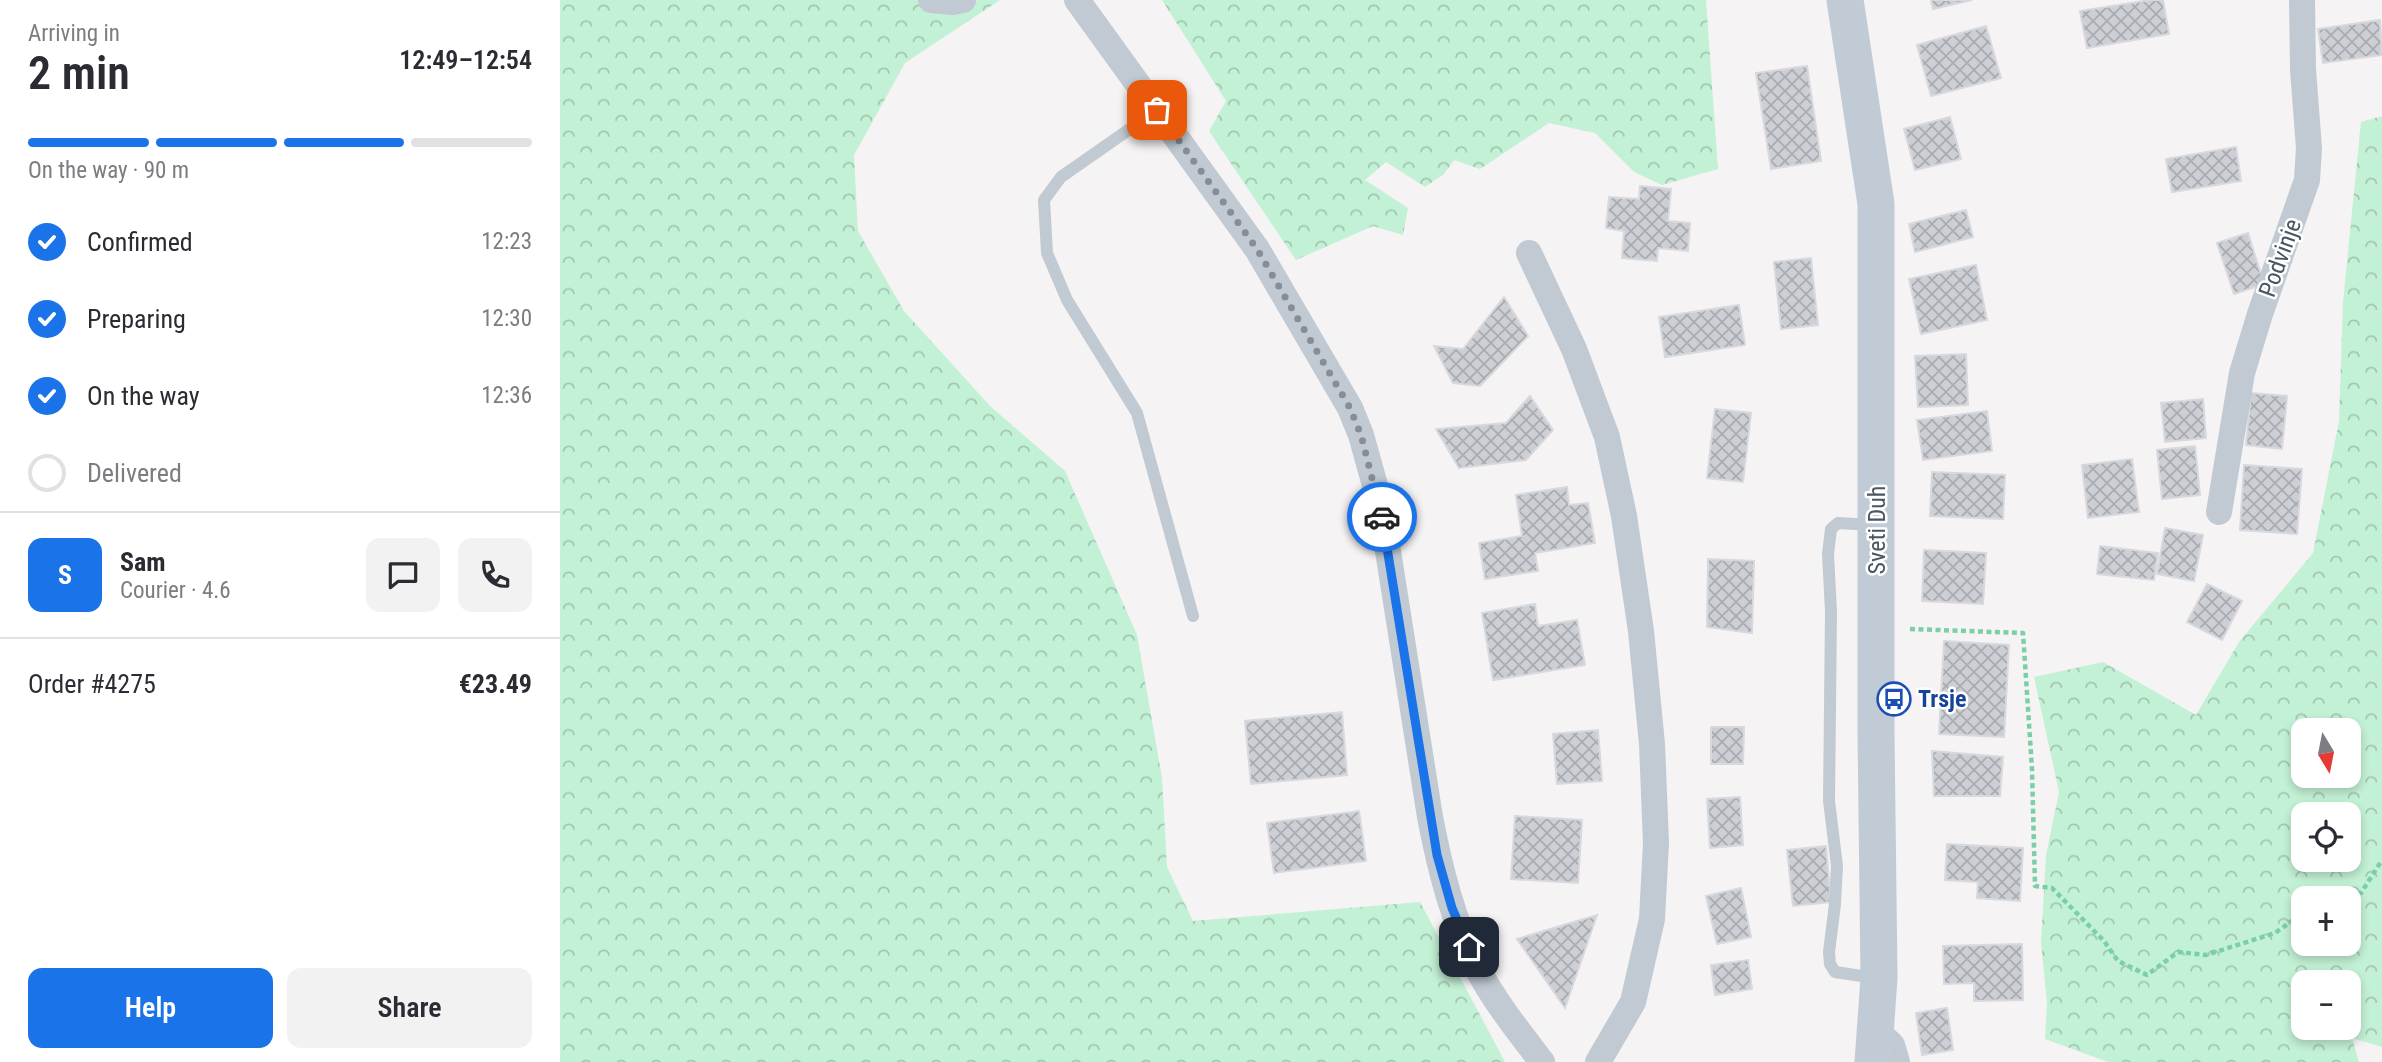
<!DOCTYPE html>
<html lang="en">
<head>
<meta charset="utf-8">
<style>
  body { margin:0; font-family:"Roboto Condensed",sans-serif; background:#f2f2f3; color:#2b2b33; height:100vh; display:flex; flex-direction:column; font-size:26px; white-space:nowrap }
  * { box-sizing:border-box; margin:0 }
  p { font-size:23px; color:#7c7c81 }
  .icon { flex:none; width:38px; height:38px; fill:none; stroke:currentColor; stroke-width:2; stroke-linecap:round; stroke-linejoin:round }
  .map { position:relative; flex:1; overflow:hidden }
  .drawer { display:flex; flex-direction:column; background:#fff; width:560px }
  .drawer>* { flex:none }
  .needle { width:46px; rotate:170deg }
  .buttons { position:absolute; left:1731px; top:718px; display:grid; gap:14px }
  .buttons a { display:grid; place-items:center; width:70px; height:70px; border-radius:14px; background:#fff; box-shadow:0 4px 10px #0003; font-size:35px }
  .pin { position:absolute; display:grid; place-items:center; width:60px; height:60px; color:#fff; margin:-30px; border-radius:14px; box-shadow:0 4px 10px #0006 }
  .courier { position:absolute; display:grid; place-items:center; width:70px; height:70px; margin:-35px; border:5px solid #1a73e8; border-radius:50%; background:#fff; color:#222; box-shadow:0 2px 9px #0007 }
  .head em { font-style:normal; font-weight:600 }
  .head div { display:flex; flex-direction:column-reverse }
  .head { display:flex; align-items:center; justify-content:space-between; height:119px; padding:0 28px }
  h1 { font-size:46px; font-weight:600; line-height:52px }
  .bar { display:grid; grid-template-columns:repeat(4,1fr); gap:10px 7px; align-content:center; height:84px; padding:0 28px }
  .bar i { height:9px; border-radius:5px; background:#e1e1e2 }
  .bar .current { background:#1a73e8 }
  .bar p { grid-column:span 4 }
  .line { display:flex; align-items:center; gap:18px; padding:0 28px; border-top:2px solid #e1e1e2 }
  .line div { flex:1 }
  .round { display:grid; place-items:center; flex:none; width:74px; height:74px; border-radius:14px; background:#f2f2f3 }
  ol { padding:0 28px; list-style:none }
  li { display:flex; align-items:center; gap:21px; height:77px }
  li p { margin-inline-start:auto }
  li .icon { padding:7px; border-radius:50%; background:#1a73e8; color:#fff; stroke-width:4 }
  li:last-child { color:#7c7c81 }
  li i { width:38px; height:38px; border:4px solid #e1e1e2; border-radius:50% }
  .cta { display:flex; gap:14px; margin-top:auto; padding:14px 28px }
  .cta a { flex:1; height:80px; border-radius:14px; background:#1a73e8; color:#fff; font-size:28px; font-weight:600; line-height:80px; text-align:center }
  .cta a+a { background:#f2f2f3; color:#2b2b33 }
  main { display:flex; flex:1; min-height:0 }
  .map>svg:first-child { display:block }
</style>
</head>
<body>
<main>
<section class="drawer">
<div class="head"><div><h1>2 min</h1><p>Arriving in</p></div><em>12:49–12:54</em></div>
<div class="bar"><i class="current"></i><i class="current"></i><i class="current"></i><i></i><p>On the way · 90 m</p></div>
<ol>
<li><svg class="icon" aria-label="check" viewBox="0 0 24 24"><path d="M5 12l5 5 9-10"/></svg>Confirmed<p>12:23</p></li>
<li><svg class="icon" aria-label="check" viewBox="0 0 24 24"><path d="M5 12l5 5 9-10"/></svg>Preparing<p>12:30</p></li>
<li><svg class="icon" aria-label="check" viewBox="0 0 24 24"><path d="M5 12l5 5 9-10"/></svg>On the way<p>12:36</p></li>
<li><i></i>Delivered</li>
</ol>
<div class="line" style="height:126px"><b class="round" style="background:#1a73e8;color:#fff">S</b><div><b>Sam</b><p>Courier · 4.6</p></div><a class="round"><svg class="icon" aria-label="chat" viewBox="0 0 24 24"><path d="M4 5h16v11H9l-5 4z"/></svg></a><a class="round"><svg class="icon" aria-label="phone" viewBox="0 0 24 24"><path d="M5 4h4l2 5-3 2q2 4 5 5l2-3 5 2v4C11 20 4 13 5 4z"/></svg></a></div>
<div class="line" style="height:91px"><div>Order #4275</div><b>€23.49</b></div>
<div class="cta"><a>Help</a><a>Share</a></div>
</section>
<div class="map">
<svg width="1822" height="1062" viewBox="0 0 1822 1062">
  <defs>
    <pattern id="forest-crowns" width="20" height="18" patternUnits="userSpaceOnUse" patternTransform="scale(1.75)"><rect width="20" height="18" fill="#c3f1d5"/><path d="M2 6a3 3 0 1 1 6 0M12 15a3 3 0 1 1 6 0" fill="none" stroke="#a0c6b0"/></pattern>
    <pattern id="building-cross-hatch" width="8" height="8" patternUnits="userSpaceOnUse" patternTransform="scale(1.75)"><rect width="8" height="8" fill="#cdcfd5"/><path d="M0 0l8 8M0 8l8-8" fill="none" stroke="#a8abb0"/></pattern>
  </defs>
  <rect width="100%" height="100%" fill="#f5f3f3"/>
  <path fill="url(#forest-crowns)" fill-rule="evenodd" d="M0 0H440L345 63 294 155 298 231 344 311 430 406 505 471 577 635 602 778 607 867 633 921 860 902 945 1062H0Z
    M602 0H1146L1158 169 1102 185 1074 172 1035 133 989 123 920 169 894 160 884 174 865 187 826 162 805 180 848 208 843 235 813 226 736 260 649 131 666 101Z
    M1822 116V1047L1792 1038 1799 1062H1548L1485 1039 1487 1003 1481 942 1486 855 1499 792 1474 677 1543 662 1636 715 1679 642 1753 553 1779 421 1783 302 1801 122ZM1743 730H1788V775H1743ZM1743 814H1788V859H1743ZM1743 898H1788V943H1743ZM1743 982H1788V1027H1743Z"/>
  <path fill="url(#building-cross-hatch)" stroke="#d7d9de" stroke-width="2" d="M1371 0H1412L1373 9Z
    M1590 0H1603L1609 34 1527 48 1520 11Z
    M1820 20 1822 55 1763 63 1758 29Z
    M1426 26 1441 78 1371 96 1357 45Z
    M1247 66 1261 161 1211 169 1196 73Z
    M1390 117 1401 159 1355 170 1344 129Z
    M1676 147 1681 181 1612 192 1606 159Z
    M1080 186 1111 189 1108 221 1130 223 1128 251 1098 248 1097 261 1062 258 1064 231 1046 228 1049 197 1079 199Z
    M1406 210 1413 237 1355 252 1349 224Z
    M1688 233 1704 284 1674 294 1657 243Z
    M1251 258 1258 325 1221 329 1214 262Z
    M1416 265 1427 320 1361 334 1349 279Z
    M944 297 968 336 920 386 893 383 874 346 903 349Z
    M1179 305 1185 345 1105 357 1099 317Z
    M1406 354 1408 405 1358 407 1355 356Z
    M1691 393 1727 396 1722 449 1686 445Z
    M970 396 993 430 966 460 899 468 876 429 946 423Z
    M1643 399 1646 438 1605 442 1601 403Z
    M1155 409 1191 413 1183 482 1147 478Z
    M1427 411 1432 451 1363 460 1357 420Z
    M1635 446 1640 495 1602 499 1597 450Z
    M1572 459 1579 512 1528 518 1522 465Z
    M1684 465 1742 469 1737 534 1680 530Z
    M1372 472 1445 475 1443 519 1370 516Z
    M1007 487 1009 505 1028 503 1035 543 975 553 978 571 925 579 919 543 962 536 956 495Z
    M1605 528 1643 535 1634 581 1597 574Z
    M1540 546 1598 553 1594 580 1537 574Z
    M1364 550 1426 553 1423 604 1362 601Z
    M1148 559 1194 561 1192 633 1147 627Z
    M1647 584 1682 601 1662 640 1627 622Z
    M975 604 978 626 1017 620 1025 665 933 680 922 613Z
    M1384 641 1449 645 1444 737 1379 734Z
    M782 712 787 775 691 784 685 721Z
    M1151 727H1184L1183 764H1151Z
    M1038 730 1042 781 997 784 993 734Z
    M1372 751 1443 757 1440 796H1374Z
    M1180 797 1183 845 1150 848 1147 799Z
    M799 811 806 861 714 873 707 823Z
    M955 816 1022 820 1018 883 951 879Z
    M1387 844 1463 848 1460 901 1417 898 1418 882 1385 880Z
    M1266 846 1271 902 1233 906 1227 850Z
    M1181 888 1191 937 1157 944 1146 896Z
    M1037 915 1005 1008 957 939Z
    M1462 944 1463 1000 1414 1001V983L1384 984 1383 946Z
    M1188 960 1192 989 1155 995 1151 965Z
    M1387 1008 1393 1050 1362 1055 1356 1013Z"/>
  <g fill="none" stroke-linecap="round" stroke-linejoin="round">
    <path stroke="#7ad0a6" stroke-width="4.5" stroke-dasharray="5 3.5" stroke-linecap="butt" d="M1350 629 1463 633 1472 769 1475 886 1492 888 1544 941 1558 961 1587 975 1618 952 1646 955 1715 933 1743 913
      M1764 898 1801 893 1822 860"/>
    <path stroke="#c1cad2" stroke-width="12" d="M597 110 501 177 484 200 487 253 507 300 577 413 633 616
      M1313 525 1278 523 1271 529 1268 554 1271 612 1269 801 1277 866 1275 904 1269 952 1270 964 1275 972 1315 978"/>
    <path stroke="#c1cad2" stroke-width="26" d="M371 0 393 2 403 0
      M517 0 697 249 790 408 801 435 821 507 870 817C880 869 893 921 917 968 935 1002 959 1032 982 1062
      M969 253 1014 349 1047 437 1064 516 1081 631 1092 744 1096 843 1092 919 1073 1002 1038 1062
      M1659 512 1682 373 1700 314 1747 180 1749 148 1743 70 1742 0
      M1317 1031 1332 1045 1337 1062"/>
    <path stroke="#c1cbd6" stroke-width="37" d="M1285 0 1316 204V733L1319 978 1313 1062"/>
  </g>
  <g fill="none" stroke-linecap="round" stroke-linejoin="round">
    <path stroke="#868d94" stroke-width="7" stroke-dasharray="0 12.6" d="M597 110 697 249 790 408 801 435 822 517"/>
    <path stroke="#1a73e8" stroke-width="9" d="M822 517 877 855 892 908 909 947"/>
  </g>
  <defs>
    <symbol id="bus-ring" viewBox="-11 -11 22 22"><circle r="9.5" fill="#fff" stroke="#1a4fb4" stroke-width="1.5"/><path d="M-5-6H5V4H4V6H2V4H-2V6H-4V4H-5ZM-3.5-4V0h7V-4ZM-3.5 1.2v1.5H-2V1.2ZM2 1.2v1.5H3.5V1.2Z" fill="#1a4fb4"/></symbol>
  </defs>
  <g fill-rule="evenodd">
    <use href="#bus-ring" x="1315" y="680" width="38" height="38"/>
  </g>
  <g text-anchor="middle" stroke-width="5" stroke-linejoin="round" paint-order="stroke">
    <g font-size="24" fill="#4a5661" stroke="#fff">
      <text transform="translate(1720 258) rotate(-70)" y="8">Podvinje</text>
      <text transform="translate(1317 530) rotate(-90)" y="8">Sveti Duh</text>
    </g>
    <g font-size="24" font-weight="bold" fill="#164399" stroke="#fff" text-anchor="start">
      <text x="1358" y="707">Trsje</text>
    </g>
  </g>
</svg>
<div class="buttons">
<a><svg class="needle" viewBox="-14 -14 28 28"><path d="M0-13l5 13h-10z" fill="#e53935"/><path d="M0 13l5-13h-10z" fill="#7c7c81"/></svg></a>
<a><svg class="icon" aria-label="locate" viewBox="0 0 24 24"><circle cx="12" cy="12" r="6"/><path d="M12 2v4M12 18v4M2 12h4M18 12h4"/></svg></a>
<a>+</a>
<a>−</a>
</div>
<div class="pin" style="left:597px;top:110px;background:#ea580c"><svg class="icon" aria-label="bag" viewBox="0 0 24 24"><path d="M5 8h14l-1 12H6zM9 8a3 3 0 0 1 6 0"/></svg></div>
<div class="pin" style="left:909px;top:947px;background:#1f2937"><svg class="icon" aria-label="home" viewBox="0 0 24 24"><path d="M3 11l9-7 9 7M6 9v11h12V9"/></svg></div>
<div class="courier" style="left:822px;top:517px"><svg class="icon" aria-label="car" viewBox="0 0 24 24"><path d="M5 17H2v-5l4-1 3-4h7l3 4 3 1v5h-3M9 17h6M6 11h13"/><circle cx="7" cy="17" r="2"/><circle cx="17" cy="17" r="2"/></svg></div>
</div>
</main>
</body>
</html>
